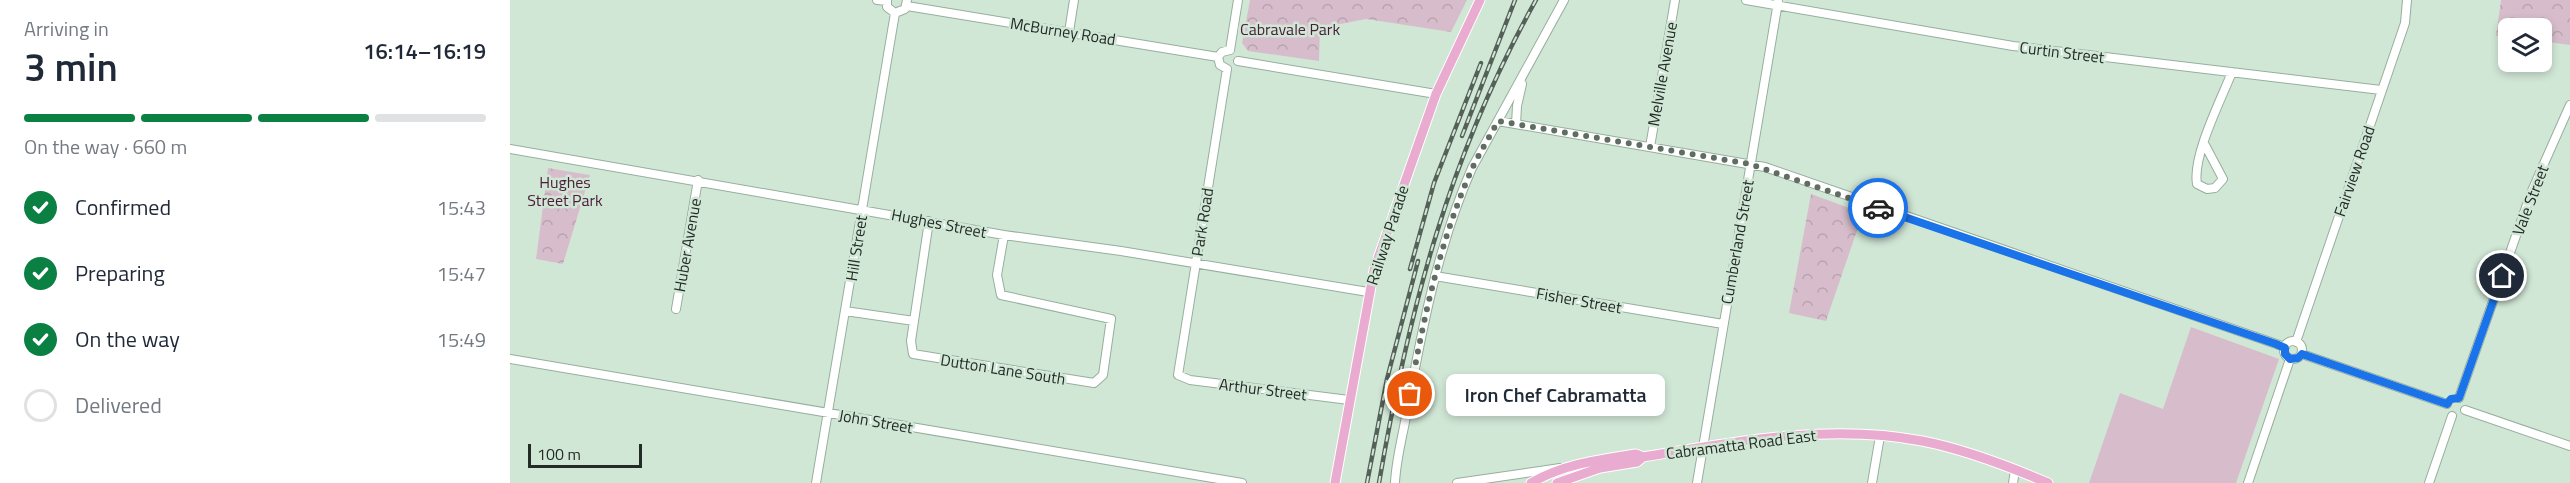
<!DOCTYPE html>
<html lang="en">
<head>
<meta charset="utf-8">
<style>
  body { margin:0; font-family:"Titillium Web",sans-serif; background:#f2f2f3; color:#1f2937; height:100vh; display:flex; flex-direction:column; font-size:22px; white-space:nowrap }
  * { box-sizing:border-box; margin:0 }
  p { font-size:20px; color:#747a83 }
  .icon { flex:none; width:33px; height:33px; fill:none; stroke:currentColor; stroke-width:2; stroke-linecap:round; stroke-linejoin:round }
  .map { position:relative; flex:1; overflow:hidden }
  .details { display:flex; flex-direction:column; background:#fff; width:510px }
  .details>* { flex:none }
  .tools { position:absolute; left:1988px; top:18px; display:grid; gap:12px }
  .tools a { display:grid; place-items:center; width:54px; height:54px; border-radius:9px; background:#fff; box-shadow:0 3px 9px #0003; font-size:30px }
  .scale { position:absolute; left:18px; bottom:15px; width:114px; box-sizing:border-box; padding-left:6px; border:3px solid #232b25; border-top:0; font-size:16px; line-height:21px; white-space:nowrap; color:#232b25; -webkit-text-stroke:4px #d1e7d6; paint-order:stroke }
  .pin { position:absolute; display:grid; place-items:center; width:51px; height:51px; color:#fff; margin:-26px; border:3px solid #fff; border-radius:50%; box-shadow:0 2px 6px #0007 }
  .courier { position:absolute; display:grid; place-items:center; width:60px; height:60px; margin:-30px; border:4px solid #1a73e8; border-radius:50%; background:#fff; color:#222; box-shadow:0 2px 8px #0007 }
  .bubble { position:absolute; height:42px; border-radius:9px; background:#fff; box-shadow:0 3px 9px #0003; font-size:20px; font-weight:600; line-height:42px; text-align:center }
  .summary em { font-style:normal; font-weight:600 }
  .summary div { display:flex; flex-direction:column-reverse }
  .summary { display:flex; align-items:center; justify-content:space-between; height:102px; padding:0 24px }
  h1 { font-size:39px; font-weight:600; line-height:45px }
  .bar { display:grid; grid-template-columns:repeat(4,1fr); gap:9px 6px; align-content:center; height:72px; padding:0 24px }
  .bar i { height:8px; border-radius:4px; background:#e0e1e3 }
  .bar .on { background:#0b8043 }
  .bar p { grid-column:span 4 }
  ol { padding:0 24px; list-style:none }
  li { display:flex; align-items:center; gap:18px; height:66px }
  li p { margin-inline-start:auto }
  li .icon { padding:6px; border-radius:50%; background:#0b8043; color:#fff; stroke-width:4 }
  li:last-child { color:#747a83 }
  li i { width:33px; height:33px; border:3px solid #e0e1e3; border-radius:50% }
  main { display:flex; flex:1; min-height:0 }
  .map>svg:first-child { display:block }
</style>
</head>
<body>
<main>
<section class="details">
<div class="summary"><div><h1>3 min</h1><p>Arriving in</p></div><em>16:14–16:19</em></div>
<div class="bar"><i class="on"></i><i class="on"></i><i class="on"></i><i></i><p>On the way · 660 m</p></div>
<ol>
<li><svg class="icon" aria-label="check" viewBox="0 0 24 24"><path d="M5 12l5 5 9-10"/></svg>Confirmed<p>15:43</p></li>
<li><svg class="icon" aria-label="check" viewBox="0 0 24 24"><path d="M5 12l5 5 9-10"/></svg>Preparing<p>15:47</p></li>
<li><svg class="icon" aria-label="check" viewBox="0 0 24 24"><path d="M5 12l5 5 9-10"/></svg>On the way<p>15:49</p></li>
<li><i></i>Delivered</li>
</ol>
</section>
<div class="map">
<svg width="2060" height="483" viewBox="0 0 2060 483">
  <defs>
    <pattern id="park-crowns" width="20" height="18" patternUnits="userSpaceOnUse" patternTransform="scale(1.5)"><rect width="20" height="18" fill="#d7bdcb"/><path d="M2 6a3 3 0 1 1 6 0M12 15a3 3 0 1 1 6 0" fill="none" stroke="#b8a3ae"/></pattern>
  </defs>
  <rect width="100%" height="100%" fill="#d1e7d6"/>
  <path fill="url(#park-crowns)" d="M740 0H957L941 32 856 19 810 28 809 61 738 51 732 43Z
    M1991 0H2060V45L2031 41V28H1998V37L1986 36Z
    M38 168 80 175 53 264 26 259Z
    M1301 194 1353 213 1316 321 1279 313Z"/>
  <path fill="#d7bdcb" d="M1681 327 1769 359 1726 483H1579L1610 393 1653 409Z"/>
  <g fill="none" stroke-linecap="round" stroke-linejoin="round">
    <defs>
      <path id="minor" d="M367 0 377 1
        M377 0V7L385 13
        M1236 0 1503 46 1871 90
        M397 6 708 57
        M385 13 395 9 397 0
        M559 32 564 0
        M720 50 728 0
        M728 61 926 94
        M717 69 668 375 680 380 839 400
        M717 69 710 65 708 57 712 52 720 50
        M988 121 1255 167 1775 347
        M1006 124 1007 106 1012 84
        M1695 145 1713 179 1705 188 1697 189 1687 184C1682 156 1711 100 1722 72
        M1140 147 1165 0
        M0 149 494 235 611 251 858 292
        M419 221 401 341 403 354 584 383 593 375 601 319 491 295 487 275 494 235
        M925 276 1213 324
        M166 309 188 180
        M335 311 404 321
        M1774 350a9 9 0 1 1 18 0a9 9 0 1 1-18 0Z
        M1786 342 1895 23 1897 0
        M1792 354 1937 404
        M0 359 732 483
        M1949 398 2021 193 2060 105
        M1955 410 2060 446
        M306 483 385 13
        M885 483C886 459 893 435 897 411 912 329 928 245 962 168L1054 0
        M947 483 1050 468
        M1187 483 1268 2
        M1362 483 1370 436
        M1503 483 1505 470
        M1738 483 1780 359
        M1919 483 1942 416"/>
      <path id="major" d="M825 483 864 270 926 94 970 0
        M1021 483C1054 464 1088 460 1126 454L1133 457
        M1047 483 1090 468 1127 462 1133 457C1224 442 1319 423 1412 441 1454 449 1498 466 1538 483"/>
    </defs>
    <use href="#minor" stroke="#98ae9d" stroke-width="10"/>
    <use href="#major" stroke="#fff" stroke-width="11"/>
    <use href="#minor" stroke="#fff" stroke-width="8"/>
    <use href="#major" stroke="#e9abd0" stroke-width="9"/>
    <defs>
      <path id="rail" d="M952 136 1005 0
        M900 269 924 183 971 63
        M857 483 877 379 908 261
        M869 483C899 309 939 156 1026 0"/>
    </defs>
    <use href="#rail" stroke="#556158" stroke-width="4.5"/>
    <use href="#rail" stroke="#d1e7d6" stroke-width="2" stroke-dasharray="7" stroke-linecap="butt"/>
  </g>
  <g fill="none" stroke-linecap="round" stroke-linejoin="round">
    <path stroke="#606d63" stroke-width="6" stroke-dasharray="0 10.8" d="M900 394C913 321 929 246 958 178 966 158 978 140 988 121L1240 164 1368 208"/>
    <path stroke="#1a73e8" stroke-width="8" d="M1368 208 1766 344 1775 348V354L1780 359 1788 358 1792 354 1937 404 1941 399 1949 398 1992 276"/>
  </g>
  <g text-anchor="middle" stroke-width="5" stroke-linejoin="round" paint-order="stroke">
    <g font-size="16" fill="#4c1b3a" stroke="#d1e7d6">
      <text x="780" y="35">Cabravale Park</text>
      <text x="55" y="188">Hughes<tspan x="55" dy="18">Street Park</tspan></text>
    </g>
    <g font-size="16" fill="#232b25" stroke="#d1e7d6">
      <text transform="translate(553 31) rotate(9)" y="6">McBurney Road</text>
      <text transform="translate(1552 52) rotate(7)" y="6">Curtin Street</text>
      <text transform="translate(1152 74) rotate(-80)" y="6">Melville Avenue</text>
      <text transform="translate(1844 171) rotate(-71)" y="6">Fairview Road</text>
      <text transform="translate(2020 200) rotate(-69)" y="6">Vale Street</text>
      <text transform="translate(692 222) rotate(-81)" y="6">Park Road</text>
      <text transform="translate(429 223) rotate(11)" y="6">Hughes Street</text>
      <text transform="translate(877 235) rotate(-72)" y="6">Railway Parade</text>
      <text transform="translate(1227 242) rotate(-80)" y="6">Cumberland Street</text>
      <text transform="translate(177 245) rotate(-80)" y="6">Huber Avenue</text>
      <text transform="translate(346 248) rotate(-81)" y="6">Hill Street</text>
      <text transform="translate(1069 300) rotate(10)" y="6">Fisher Street</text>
      <text transform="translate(493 369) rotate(9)" y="6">Dutton Lane South</text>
      <text transform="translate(753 389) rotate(7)" y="6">Arthur Street</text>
      <text transform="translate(366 421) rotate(10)" y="6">John Street</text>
      <text transform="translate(1231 444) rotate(-7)" y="6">Cabramatta Road East</text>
    </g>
  </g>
</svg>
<div class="tools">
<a><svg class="icon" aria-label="layers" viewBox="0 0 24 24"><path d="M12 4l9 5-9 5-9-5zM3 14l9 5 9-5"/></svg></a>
</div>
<div class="scale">100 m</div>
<div class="pin" style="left:900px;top:394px;background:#ea580c"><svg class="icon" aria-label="bag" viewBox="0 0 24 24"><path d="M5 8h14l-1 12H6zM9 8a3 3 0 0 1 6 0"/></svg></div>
<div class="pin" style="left:1992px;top:276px;background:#1f2937"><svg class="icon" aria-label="home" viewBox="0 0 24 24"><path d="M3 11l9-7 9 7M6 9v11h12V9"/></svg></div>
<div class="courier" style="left:1368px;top:208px"><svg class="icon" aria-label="car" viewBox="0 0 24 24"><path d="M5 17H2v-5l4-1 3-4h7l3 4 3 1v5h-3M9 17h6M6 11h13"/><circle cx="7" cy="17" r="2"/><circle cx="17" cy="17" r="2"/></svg></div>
<div class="bubble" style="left:936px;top:374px;width:219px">Iron Chef Cabramatta</div>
</div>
</main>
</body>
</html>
